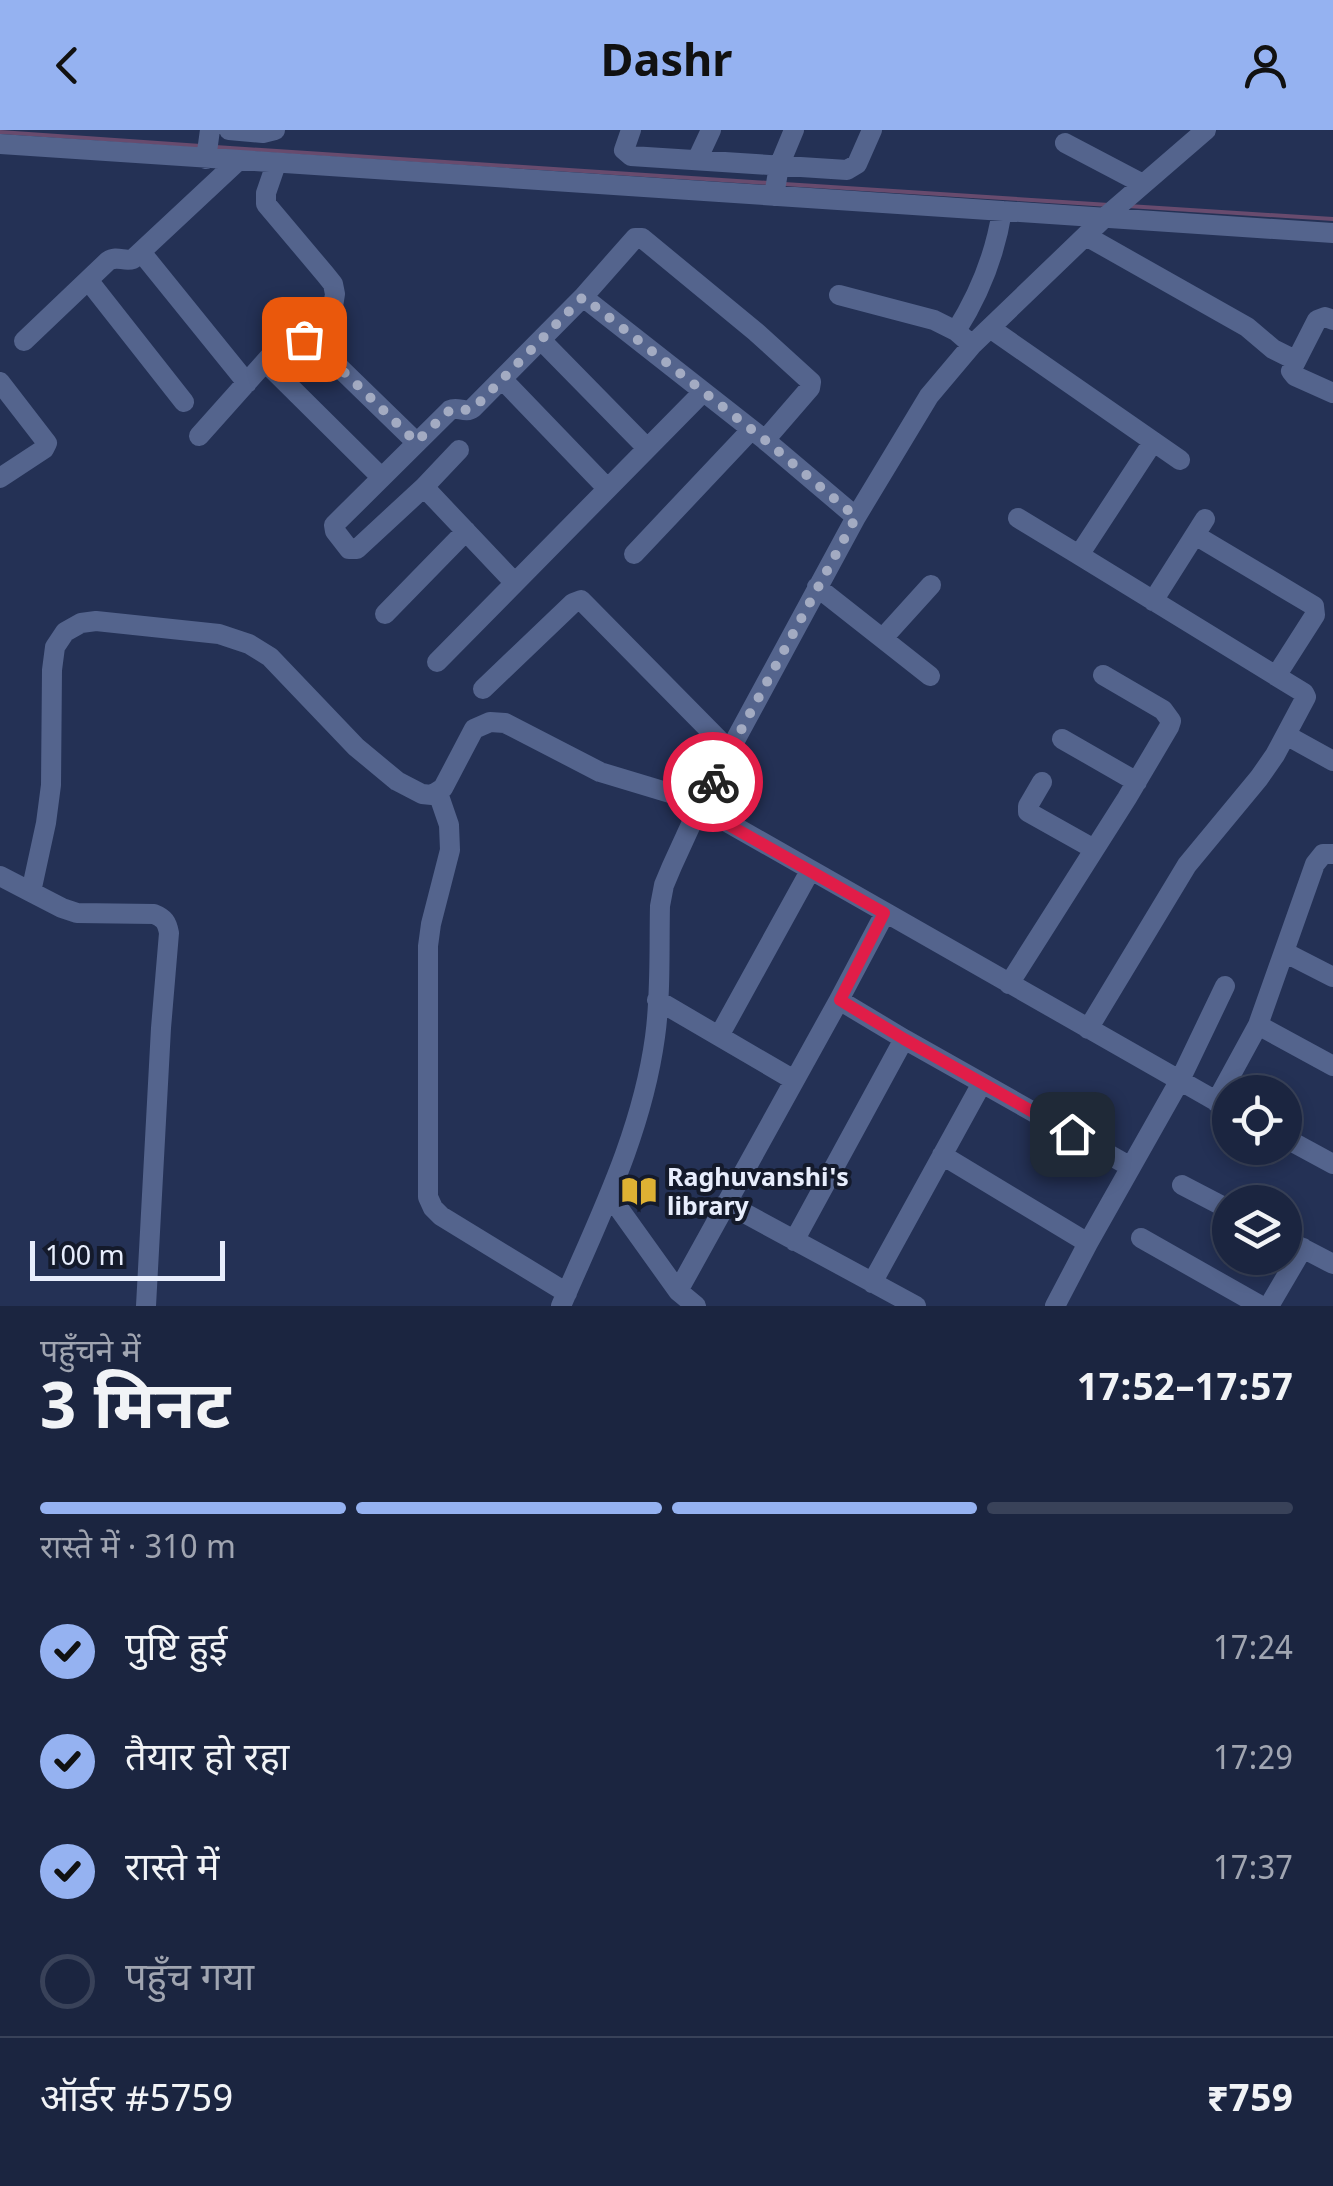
<!DOCTYPE html>
<html lang="hi">
<head>
<meta charset="utf-8">
<style>
  body { margin:0; font-family:Georgia,"Noto Sans Devanagari",serif; background:#242d47; color:#f1f3f6; height:100vh; display:flex; flex-direction:column; font-size:38px; white-space:nowrap }
  * { box-sizing:border-box; margin:0 }
  p { font-size:32px; color:#a0a5b1 }
  .icon { flex:none; width:55px; height:55px; fill:none; stroke:currentColor; stroke-width:2; stroke-linecap:round; stroke-linejoin:round }
  .map { position:relative; height:1176px; overflow:hidden }
  .sheet { display:flex; flex-direction:column; background:#1b2540; flex:1 }
  .sheet>* { flex:none }
  .tools { position:absolute; left:1212px; top:945px; display:grid; gap:20px }
  .tools a { display:grid; place-items:center; width:90px; height:90px; border-radius:50%; background:#1b2540; box-shadow:0 5px 15px #0003,0 0 0 2px #394259; font-size:50px }
  .scale { position:absolute; left:30px; bottom:25px; width:195px; box-sizing:border-box; padding-left:10px; border:5px solid #e7edfc; border-top:0; font-size:28px; line-height:35px; white-space:nowrap; color:#e7edfc; -webkit-text-stroke:8px #141a2b; paint-order:stroke }
  .pin { position:absolute; display:grid; place-items:center; width:85px; height:85px; color:#fff; margin:-42px; border-radius:20px; box-shadow:0 5px 15px #0006 }
  .courier { position:absolute; display:grid; place-items:center; width:100px; height:100px; margin:-50px; border:8px solid #e11d48; border-radius:50%; background:#fff; color:#222; box-shadow:0 2px 12px #0007 }
  .headline em { font-style:normal; font-weight:700 }
  .headline div { display:flex; flex-direction:column-reverse }
  .headline { display:flex; align-items:center; justify-content:space-between; height:170px; padding:0 40px }
  h1 { font-size:65px; font-weight:700; line-height:75px }
  .bar { display:grid; grid-template-columns:repeat(4,1fr); gap:15px 10px; align-content:center; height:120px; padding:0 40px }
  .bar i { height:12px; border-radius:8px; background:#394259 }
  .bar .active { background:#95b2f1 }
  .bar p { grid-column:span 4 }
  .line { display:flex; align-items:center; gap:25px; padding:0 40px; border-top:2px solid #394259 }
  .line div { flex:1 }
  ol { padding:0 40px; list-style:none }
  li { display:flex; align-items:center; gap:30px; height:110px }
  li p { margin-inline-start:auto }
  li .icon { padding:10px; border-radius:50%; background:#95b2f1; color:#111; stroke-width:4 }
  li:last-child { color:#a0a5b1 }
  li i { width:55px; height:55px; border:5px solid #394259; border-radius:50% }
  header { display:flex; justify-content:space-between; align-items:center; height:130px; padding:0 40px; background:#95b2f1; color:#111; font-size:45px; font-weight:700 }
  .map>svg:first-child { display:block }
</style>
</head>
<body>
<header><svg class="icon" aria-label="back" viewBox="0 0 24 24"><path d="M15 5l-7 7 7 7"/></svg>Dashr<svg class="icon" aria-label="person" viewBox="0 0 24 24"><circle cx="12" cy="8" r="4"/><path d="M4 21q1-7 8-7t8 7"/></svg></header>
<div class="map">
<svg width="1333" height="1176" viewBox="0 0 1333 1176">
  <rect width="100%" height="100%" fill="#243155"/>
  <g fill="none" stroke-linecap="round" stroke-linejoin="round">
    <path stroke="#684b6e" stroke-width="4" d="M0 2 201 16
      M215 17 769 53
      M784 54 1109 75
      M1128 76 1333 89"/>
    <path stroke="#54648d" stroke-width="20" d="M229 0 263 3 275 0
      M631 0 624 20 631 26 847 40 857 34 872 0
      M1065 13 1143 54
      M0 14 1333 103
      M206 29 210 0
      M697 30 711 0
      M774 66 779 36 794 0
      M1086 106 1247 197 1273 219 1295 230
      M141 122 247 253
      M88 150 184 272
      M839 165 934 190 956 201 972 215
      M583 167 635 108H642L756 202 811 252 810 258 765 310
      M1333 190 1325 187 1317 190 1291 241 1295 246 1333 263
      M990 198 1180 330
      M956 201C980 163 995 126 1002 81
      M311 210 416 312
      M541 210 647 318
      M24 211 108 131C117 125 124 132 133 129L238 31
      M265 232 381 347
      M502 249 607 358
      M0 252 47 313 44 319 0 348
      M199 306 282 213 296 208 319 209 326 204 330 195 335 164 333 154 325 144 266 74V63L276 34
      M424 357 459 320
      M1018 388 1079 425
      M1195 405 1314 476 1315 485 1276 546
      M634 424 751 300
      M514 452 424 357 357 419H349L335 401 334 395 450 280C458 276 465 284 473 278L583 167 765 310 856 387
      M817 457 930 546
      M1153 471 1205 389
      M385 484 466 401
      M883 508 931 455
      M437 532 703 262
      M483 559 573 473 581 470 730 621
      M1286 605 1333 631
      M1062 609 1137 652
      M1042 652 1028 676V682L1094 719
      M438 663 449 695 450 720 431 794 428 816V1067L433 1078 441 1086 567 1163
      M0 746 31 762 46 693 51 655 52 540 55 517 65 502 81 493 96 491 219 504 249 514 270 527 356 617 397 651 422 664 432 665 443 658 474 599 490 592 505 593 600 642 683 667 1230 979
      M31 762 62 778 77 783 154 784C164 788 167 792 169 803L161 898 146 1176
      M1284 822 1333 847
      M1009 854 1127 668 1169 597 1171 591 1163 580 1103 545
      M657 870 794 950
      M839 870 904 909 1131 1037
      M1258 895 1333 936
      M1088 899 1187 735 1259 648 1275 625 1306 567 1304 563 1079 425 1153 312
      M719 906 810 741
      M1216 972 1258 895 1315 734 1323 724H1333
      M1285 1008 1333 1034
      M942 1025 1088 1113
      M1182 1055 1230 1080
      M610 1066 678 1161 696 1176
      M726 1073 916 1176
      M1141 1108 1261 1176
      M1285 1109 1333 1134
      M794 1111 904 909
      M872 1153 982 953
      M678 1161 839 870 885 783
      M561 1176C599 1088 642 1003 655 907 661 864 659 819 660 776L664 755 672 736 699 677 856 387 929 266 972 215 1103 89 1206 0
      M1055 1176 1088 1113 1180 950 1225 856
      M1269 1176 1303 1118"/>
  </g>
  <g fill="none" stroke-linecap="round" stroke-linejoin="round">
    <path stroke="#a3abc2" stroke-width="10" stroke-dasharray="0 18" d="M304 209 311 210 416 312 450 280C458 276 465 283 474 278L583 167 765 310 856 387 713 652"/>
    <path stroke="#e11d48" stroke-width="12" d="M713 652 699 678 884 783 840 870 904 909 1072 1004"/>
  </g>
  <defs>
    <symbol id="library-bare" viewBox="-9 -9 18 18"><path d="M-6-4Q-3-5.5-.7-3.5V5Q-3 3-6 4ZM6-4Q3-5.5 .7-3.5V5Q3 3 6 4Z" fill="#deb133" stroke="#141a2b" stroke-width="2.5" paint-order="stroke"/></symbol>
  </defs>
  <g fill-rule="evenodd">
    <use href="#library-bare" x="614" y="1036" width="50" height="50"/>
  </g>
  <g text-anchor="middle" stroke-width="8" stroke-linejoin="round" paint-order="stroke">
    <g font-size="25" font-weight="bold" fill="#e7edfc" stroke="#141a2b" text-anchor="start">
      <text x="667" y="1056">Raghuvanshi's<tspan x="667" dy="29">library</tspan></text>
    </g>
  </g>
</svg>
<div class="tools">
<a><svg class="icon" aria-label="locate" viewBox="0 0 24 24"><circle cx="12" cy="12" r="6"/><path d="M12 2v4M12 18v4M2 12h4M18 12h4"/></svg></a>
<a><svg class="icon" aria-label="layers" viewBox="0 0 24 24"><path d="M12 4l9 5-9 5-9-5zM3 14l9 5 9-5"/></svg></a>
</div>
<div class="scale">100 m</div>
<div class="pin" style="left:304px;top:209px;background:#ea580c"><svg class="icon" aria-label="bag" viewBox="0 0 24 24"><path d="M5 8h14l-1 12H6zM9 8a3 3 0 0 1 6 0"/></svg></div>
<div class="pin" style="left:1072px;top:1004px;background:#1f2937"><svg class="icon" aria-label="home" viewBox="0 0 24 24"><path d="M3 11l9-7 9 7M6 9v11h12V9"/></svg></div>
<div class="courier" style="left:713px;top:652px"><svg class="icon" aria-label="bike" viewBox="0 0 24 24"><circle cx="6" cy="16" r="4"/><circle cx="18" cy="16" r="4"/><path d="M6 16l4-8h5l3 8M10 8l3 8H6M13 5h3"/></svg></div>
</div>
<section class="sheet">
<div class="headline"><div><h1>3 मिनट</h1><p>पहुँचने में</p></div><em>17:52–17:57</em></div>
<div class="bar"><i class="active"></i><i class="active"></i><i class="active"></i><i></i><p>रास्ते में · 310 m</p></div>
<ol>
<li><svg class="icon" aria-label="check" viewBox="0 0 24 24"><path d="M5 12l5 5 9-10"/></svg>पुष्टि हुई<p>17:24</p></li>
<li><svg class="icon" aria-label="check" viewBox="0 0 24 24"><path d="M5 12l5 5 9-10"/></svg>तैयार हो रहा<p>17:29</p></li>
<li><svg class="icon" aria-label="check" viewBox="0 0 24 24"><path d="M5 12l5 5 9-10"/></svg>रास्ते में<p>17:37</p></li>
<li><i></i>पहुँच गया</li>
</ol>
<div class="line" style="height:130px"><div>ऑर्डर #5759</div><b>₹759</b></div>
</section>
</body>
</html>
